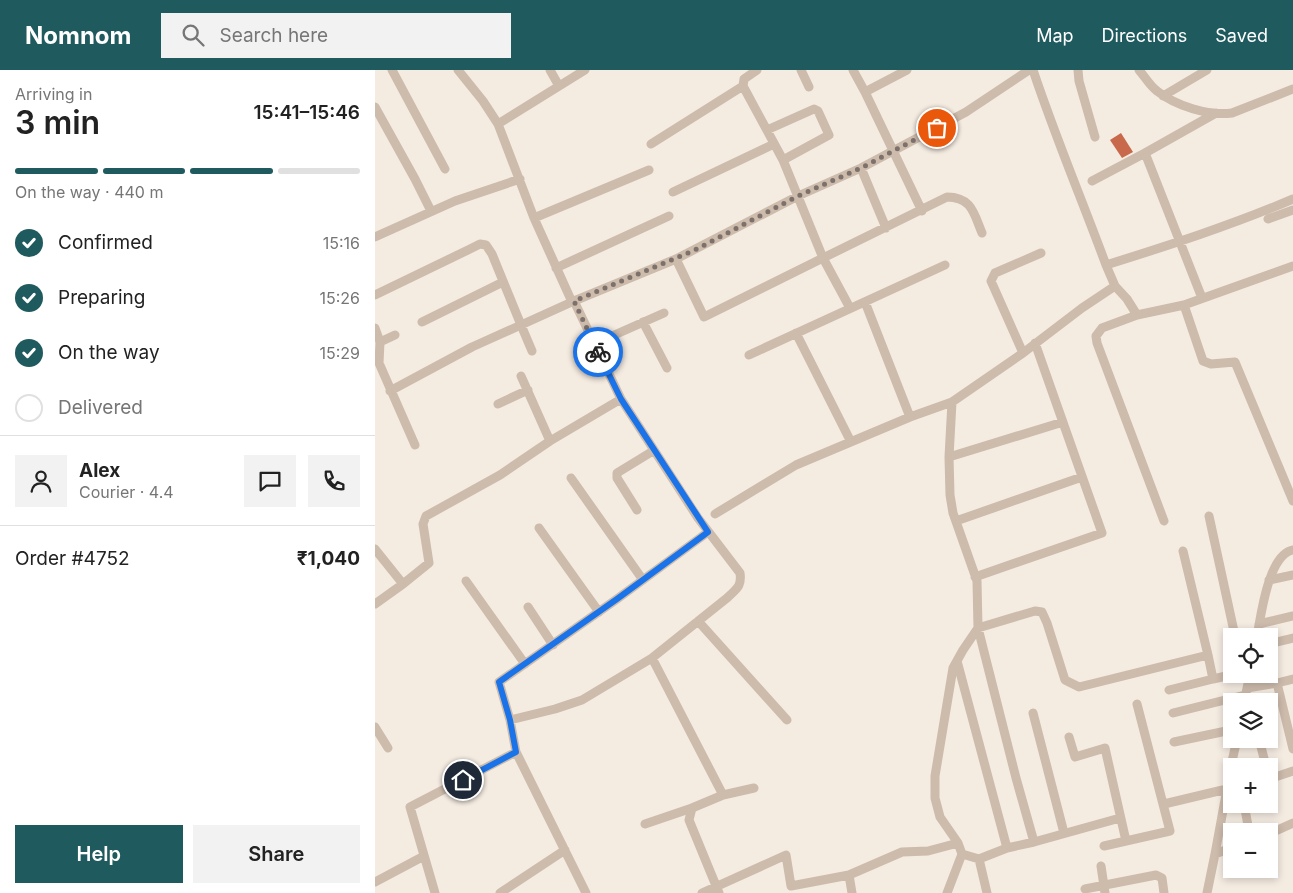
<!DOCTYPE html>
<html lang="en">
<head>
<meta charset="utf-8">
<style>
  body { margin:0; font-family:Inter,sans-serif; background:#f2f2f2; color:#222; height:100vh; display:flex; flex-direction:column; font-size:19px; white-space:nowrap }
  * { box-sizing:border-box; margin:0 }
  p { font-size:16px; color:#767676 }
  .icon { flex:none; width:28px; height:28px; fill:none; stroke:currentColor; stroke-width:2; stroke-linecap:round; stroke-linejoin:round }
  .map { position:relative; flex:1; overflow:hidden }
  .details { display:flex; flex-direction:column; background:#fff; width:375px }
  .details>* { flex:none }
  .controls { position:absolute; left:848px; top:558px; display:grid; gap:10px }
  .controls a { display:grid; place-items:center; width:55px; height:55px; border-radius:0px; background:#fff; box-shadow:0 2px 8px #0003; font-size:25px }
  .pin { position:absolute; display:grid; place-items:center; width:42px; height:42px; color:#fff; margin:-21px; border:2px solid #fff; border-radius:50%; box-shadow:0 1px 5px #0007 }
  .courier { position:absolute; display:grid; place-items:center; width:50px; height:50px; margin:-25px; border:4px solid #1a73e8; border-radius:50%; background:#fff; color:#222; box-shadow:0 1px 6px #0007 }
  .overview em { font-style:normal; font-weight:600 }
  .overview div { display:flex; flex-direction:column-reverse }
  .overview { display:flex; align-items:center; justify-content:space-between; height:85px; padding:0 15px }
  h1 { font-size:32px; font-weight:600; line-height:38px }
  .bar { display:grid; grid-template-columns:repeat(4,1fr); gap:8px 5px; align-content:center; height:60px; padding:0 15px }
  .bar i { height:6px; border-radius:4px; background:#e0e0e0 }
  .bar .active { background:#1f5a5e }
  .bar p { grid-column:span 4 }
  .line { display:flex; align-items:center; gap:12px; padding:0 15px; border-top:1px solid #e0e0e0 }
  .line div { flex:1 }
  .round { display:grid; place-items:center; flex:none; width:52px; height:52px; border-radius:0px; background:#f2f2f2 }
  ol { padding:0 15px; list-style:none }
  li { display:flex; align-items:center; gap:15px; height:55px }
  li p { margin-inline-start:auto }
  li .icon { padding:5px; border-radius:50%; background:#1f5a5e; color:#fff; stroke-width:4 }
  li:last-child { color:#767676 }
  li i { width:28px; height:28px; border:2px solid #e0e0e0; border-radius:50% }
  .primary-button { display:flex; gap:10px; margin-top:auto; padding:10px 15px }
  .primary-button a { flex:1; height:58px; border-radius:0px; background:#1f5a5e; color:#fff; font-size:20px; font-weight:600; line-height:58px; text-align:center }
  .primary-button a+a { background:#f2f2f2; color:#222 }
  header { display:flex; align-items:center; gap:30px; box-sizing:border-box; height:70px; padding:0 25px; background:#1f5a5e; color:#fff }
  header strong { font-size:24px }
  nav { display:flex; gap:28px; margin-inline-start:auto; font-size:18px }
  .search { width:350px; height:45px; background:#f2f2f2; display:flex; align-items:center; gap:12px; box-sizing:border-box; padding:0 18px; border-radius:0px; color:#767676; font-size:19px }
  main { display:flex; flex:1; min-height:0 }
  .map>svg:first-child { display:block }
</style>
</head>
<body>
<header>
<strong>Nomnom</strong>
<div class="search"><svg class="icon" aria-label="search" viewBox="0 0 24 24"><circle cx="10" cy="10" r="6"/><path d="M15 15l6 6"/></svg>Search here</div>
<nav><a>Map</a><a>Directions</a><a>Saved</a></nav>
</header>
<main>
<section class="details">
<div class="overview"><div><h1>3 min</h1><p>Arriving in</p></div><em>15:41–15:46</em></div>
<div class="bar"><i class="active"></i><i class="active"></i><i class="active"></i><i></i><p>On the way · 440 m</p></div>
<ol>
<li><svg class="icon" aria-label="check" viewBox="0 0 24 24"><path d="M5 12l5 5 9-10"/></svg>Confirmed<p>15:16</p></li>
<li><svg class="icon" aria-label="check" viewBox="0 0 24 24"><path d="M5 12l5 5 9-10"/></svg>Preparing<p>15:26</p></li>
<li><svg class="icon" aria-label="check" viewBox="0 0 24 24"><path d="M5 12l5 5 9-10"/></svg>On the way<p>15:29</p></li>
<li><i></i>Delivered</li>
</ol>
<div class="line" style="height:90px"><a class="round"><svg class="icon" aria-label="person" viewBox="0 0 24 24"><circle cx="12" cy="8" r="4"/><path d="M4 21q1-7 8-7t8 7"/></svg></a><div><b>Alex</b><p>Courier · 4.4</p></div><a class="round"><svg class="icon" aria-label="chat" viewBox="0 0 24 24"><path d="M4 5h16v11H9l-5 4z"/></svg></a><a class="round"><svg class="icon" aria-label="phone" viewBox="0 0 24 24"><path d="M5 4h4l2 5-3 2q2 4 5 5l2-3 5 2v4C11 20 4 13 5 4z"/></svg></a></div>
<div class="line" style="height:65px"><div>Order #4752</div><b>₹1,040</b></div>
<div class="primary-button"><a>Help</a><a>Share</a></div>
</section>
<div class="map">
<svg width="918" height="823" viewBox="0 0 918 823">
  <rect width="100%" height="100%" fill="#f4ebe1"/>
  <path fill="#c8694b" d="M746 63 758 82 747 88 735 70Z"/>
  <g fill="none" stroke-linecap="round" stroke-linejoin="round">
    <path stroke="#cdbbac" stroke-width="9" d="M17 0 70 99
      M83 0 108 31 123 54 159 148 197 232
      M175 0 184 16
      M382 0 369 9 368 16 408 90 454 65 443 41 439 39 392 60
      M426 0 434 17
      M478 0 490 22 532 0
      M658 0C680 66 707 130 731 195 795 175 857 155 918 129
      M703 0 704 11 720 67
      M764 0C770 7 775 16 782 21 801 36 833 46 857 43L918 19
      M490 22 547 141
      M788 26 832 0
      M0 37 40 109 56 141
      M123 54 210 0
      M276 74 368 16
      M408 90 448 188 572 127C597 127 599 144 607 163
      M486 98 511 158
      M717 111 770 83
      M298 122 399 74
      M159 148 274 100
      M893 149 918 140
      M0 167 80 131 145 109
      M301 189 329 247 448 188 475 238
      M731 195 740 216
      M181 198 294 146
      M0 225 93 180 105 174 111 175 117 184 146 255 199 231 301 189 423 126 486 98 591 42 654 0
      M827 228 770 83 841 43
      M199 231 246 329 323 448 365 503C367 517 361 519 352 528L277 588 207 630 180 639 135 650 124 612 242 529 333 462
      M490 232 535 347
      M809 235 828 291 836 294 860 292 918 431
      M762 245 727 258 721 266 722 273 789 451
      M47 252 128 212
      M268 252 292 298
      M0 258 5 272 4 293 40 375
      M421 263 476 372
      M5 272 20 265
      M219 274 289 243
      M648 283 616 211 620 203 666 183
      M374 285 570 195
      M146 306 175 371 246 329
      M15 321 97 277 146 255 157 281
      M123 334 153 320
      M574 387 688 352
      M196 408 268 510
      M262 440 242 408V403L278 381
      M340 444 421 395 535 347 577 332 648 283 707 238 740 216 752 229 762 245 809 235 918 196
      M834 446 860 566
      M581 451 707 407
      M164 458 224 542
      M0 479 28 514 0 534
      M808 481 833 585
      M600 507 727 463 660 273
      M894 510 918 505
      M91 511 150 594
      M28 514 54 493 48 454 51 446 125 405 175 371
      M153 537 178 575
      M323 551 412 650
      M884 554 918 546
      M882 566C886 546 893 485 918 480
      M894 574 918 568
      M277 588 348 725 317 738 314 750 344 823
      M582 591 632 778
      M902 613 918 609
      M872 618 902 613 918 679
      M794 620 838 609
      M871 623 875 604
      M658 643 689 763
      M798 643 870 625
      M135 650 141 682 211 823
      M0 657 13 678
      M694 667 700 687 730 678 751 771 795 761 762 634
      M884 669 891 696
      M799 672 856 660
      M856 696 862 669
      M894 709 918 701
      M348 725 379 718
      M789 734 856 718
      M869 734 874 761
      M270 754 317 738
      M894 764 918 753
      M659 772 745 748
      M729 776 751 771
      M587 784 604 789 632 778 659 772 641 708 603 558 660 541 667 542 672 553 690 610 704 617 833 585 838 609 860 604
      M840 784 856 697
      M604 789 612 823
      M726 796 730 823
      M0 812 49 786
      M710 819 781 805 787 808 789 823
      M60 823 35 737 141 682
      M125 823 190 780
      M327 823 411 785 416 816 474 805
      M477 823 474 805 527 782 553 781 583 773
      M572 823 587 784 583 773 565 747 560 728V706L578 598 588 580 603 558 602 511 578 443 575 425 574 387 577 332
      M832 823 840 784 856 778"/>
  </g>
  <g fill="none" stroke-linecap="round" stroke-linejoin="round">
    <path stroke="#7c716b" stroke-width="5" stroke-dasharray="0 9" d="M223 282 199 231 318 181 423 126 486 98 562 58"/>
    <path stroke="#1a73e8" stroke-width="6" d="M88 710 141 682 135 650 124 612 242 529 333 462 246 329 223 282"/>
  </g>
</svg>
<div class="controls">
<a><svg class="icon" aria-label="locate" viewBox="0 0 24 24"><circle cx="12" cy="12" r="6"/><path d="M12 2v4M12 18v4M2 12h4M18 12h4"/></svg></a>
<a><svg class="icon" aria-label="layers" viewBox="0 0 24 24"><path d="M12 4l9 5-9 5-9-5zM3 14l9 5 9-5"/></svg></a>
<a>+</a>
<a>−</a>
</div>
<div class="pin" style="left:562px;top:58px;background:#ea580c"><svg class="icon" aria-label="bag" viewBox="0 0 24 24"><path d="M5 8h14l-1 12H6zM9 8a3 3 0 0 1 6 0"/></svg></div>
<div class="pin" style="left:88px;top:710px;background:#1f2937"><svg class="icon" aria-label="home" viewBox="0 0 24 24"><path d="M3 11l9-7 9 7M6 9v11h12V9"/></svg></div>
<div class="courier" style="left:223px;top:282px"><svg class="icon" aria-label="bike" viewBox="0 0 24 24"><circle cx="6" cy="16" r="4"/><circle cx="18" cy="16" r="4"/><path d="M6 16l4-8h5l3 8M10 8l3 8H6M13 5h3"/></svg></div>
</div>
</main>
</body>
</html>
